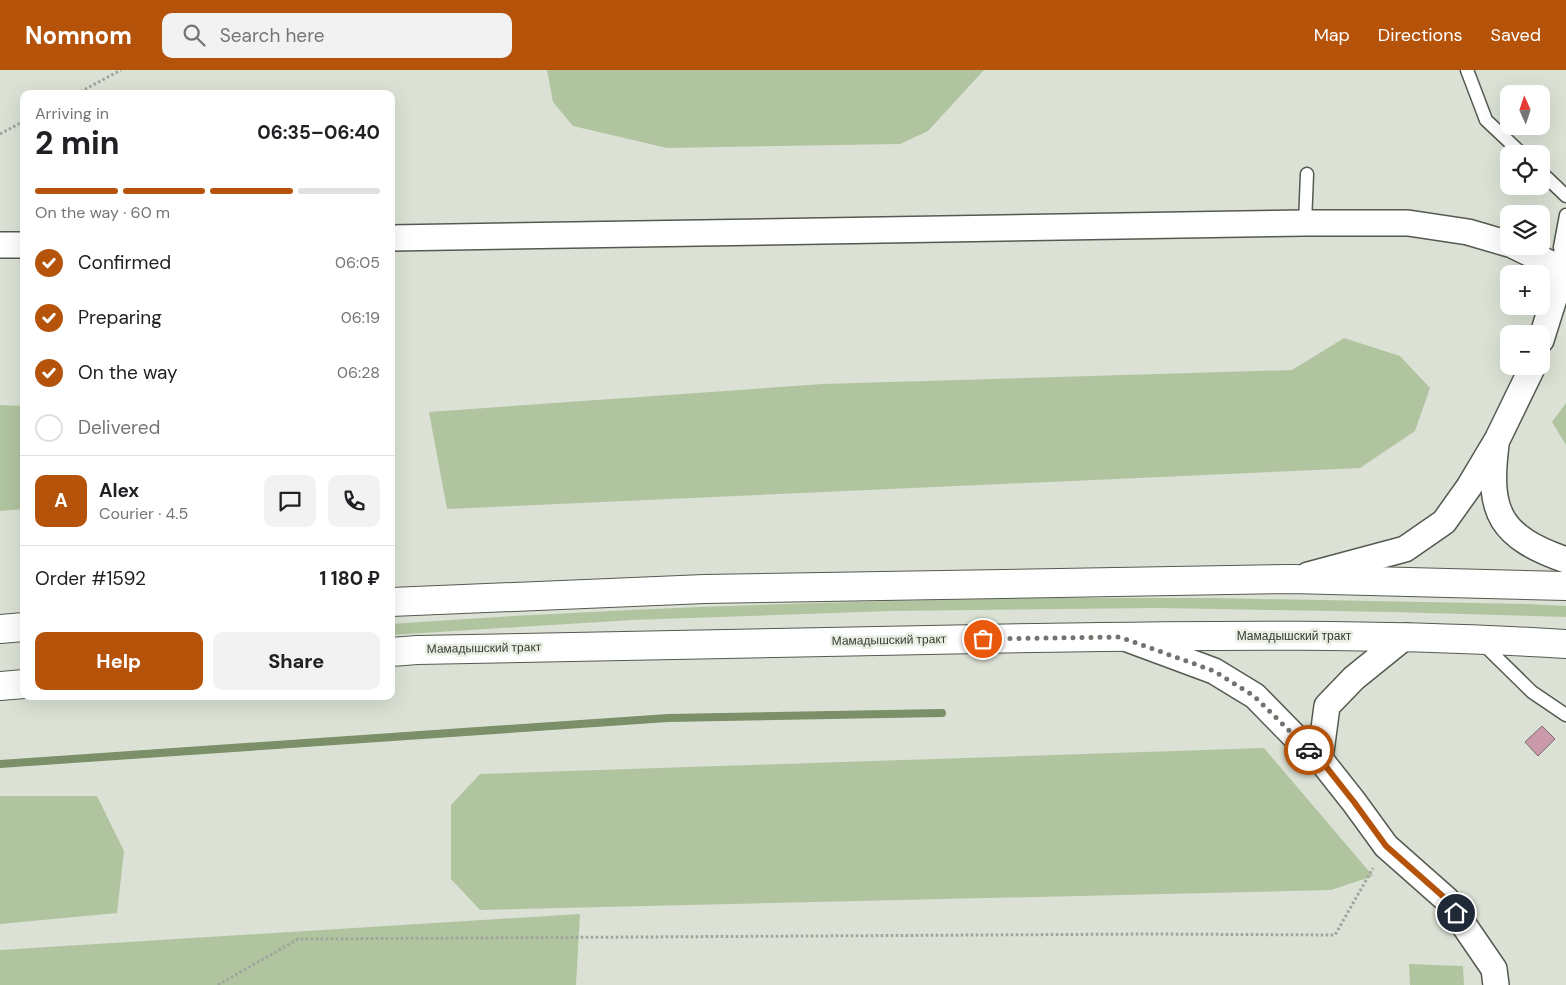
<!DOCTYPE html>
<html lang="en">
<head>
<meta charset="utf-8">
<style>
  body { margin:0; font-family:"DM Sans",sans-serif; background:#f2f2f2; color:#202124; height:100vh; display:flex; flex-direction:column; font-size:19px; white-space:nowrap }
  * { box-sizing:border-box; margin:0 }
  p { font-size:16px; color:#757577 }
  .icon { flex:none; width:28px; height:28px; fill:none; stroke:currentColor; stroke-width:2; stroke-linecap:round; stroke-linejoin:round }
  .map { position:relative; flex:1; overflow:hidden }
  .sheet { position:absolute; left:20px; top:20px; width:375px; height:610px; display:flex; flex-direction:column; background:#fff; border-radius:10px; box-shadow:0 5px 20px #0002 }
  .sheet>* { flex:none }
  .needle { width:32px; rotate:357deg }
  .controls { position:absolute; left:1500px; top:15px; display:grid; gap:10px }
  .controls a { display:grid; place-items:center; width:50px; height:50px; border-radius:10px; background:#fff; box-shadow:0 5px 20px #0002; font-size:25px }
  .pin { position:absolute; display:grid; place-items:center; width:42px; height:42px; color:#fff; margin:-21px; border:2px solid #fff; border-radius:50%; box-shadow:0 1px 5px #0007 }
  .courier { position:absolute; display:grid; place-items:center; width:50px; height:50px; margin:-25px; border:4px solid #b45309; border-radius:50%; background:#fff; color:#222; box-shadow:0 1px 6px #0007 }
  .summary em { font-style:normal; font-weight:700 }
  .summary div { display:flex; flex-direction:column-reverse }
  .summary { display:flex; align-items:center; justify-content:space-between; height:85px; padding:0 15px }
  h1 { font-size:32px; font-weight:700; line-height:38px }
  .bar { display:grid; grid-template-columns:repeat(4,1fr); gap:8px 5px; align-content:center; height:60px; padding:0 15px }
  .bar i { height:6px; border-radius:4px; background:#e0e0e0 }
  .bar .selected { background:#b45309 }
  .bar p { grid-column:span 4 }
  .line { display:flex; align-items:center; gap:12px; padding:0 15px; border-top:1px solid #e0e0e0 }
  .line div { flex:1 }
  .round { display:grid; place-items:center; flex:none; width:52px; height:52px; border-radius:10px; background:#f2f2f2 }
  ol { padding:0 15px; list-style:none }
  li { display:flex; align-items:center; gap:15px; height:55px }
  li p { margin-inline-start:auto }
  li .icon { padding:5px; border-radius:50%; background:#b45309; color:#fff; stroke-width:4 }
  li:last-child { color:#757577 }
  li i { width:28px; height:28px; border:2px solid #e0e0e0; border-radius:50% }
  .action { display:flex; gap:10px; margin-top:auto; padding:10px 15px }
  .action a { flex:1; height:58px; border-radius:10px; background:#b45309; color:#fff; font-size:20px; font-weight:700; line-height:58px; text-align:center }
  .action a+a { background:#f2f2f2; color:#202124 }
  header { display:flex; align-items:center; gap:30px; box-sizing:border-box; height:70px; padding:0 25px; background:#b45309; color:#fff }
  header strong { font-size:24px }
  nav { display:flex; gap:28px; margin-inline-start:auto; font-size:18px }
  .search { width:350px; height:45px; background:#f2f2f2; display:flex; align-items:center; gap:12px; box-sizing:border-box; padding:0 18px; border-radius:10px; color:#757577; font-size:19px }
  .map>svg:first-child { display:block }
</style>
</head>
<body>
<header>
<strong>Nomnom</strong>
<div class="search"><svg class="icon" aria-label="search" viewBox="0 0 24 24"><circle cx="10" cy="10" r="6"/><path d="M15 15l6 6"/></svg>Search here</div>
<nav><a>Map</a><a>Directions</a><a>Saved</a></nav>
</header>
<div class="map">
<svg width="1566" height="915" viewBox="0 0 1566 915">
  <rect width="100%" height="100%" fill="#dbe2d5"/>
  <path fill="#b1c4a0" d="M547 0H984L928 61 900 74 667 78 573 56 553 32Z
    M1344 268 1400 286 1430 318 1415 361 1360 398 447 439 429 342 822 314 1292 300Z
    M1566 333V375L1552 352Z
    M0 335 24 336V439L0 441Z
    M1056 528H1211L1528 534 1566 536V547L1392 542 1157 538 892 541 632 550 391 565V554C612 538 834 531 1056 528Z
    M1264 678 1373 806 1331 820 480 840 451 809V735L480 704Z
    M0 726H97L124 781 117 843 0 854Z
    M580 844 576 915H0V880Z
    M1409 894 1463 896 1464 915H1410Z"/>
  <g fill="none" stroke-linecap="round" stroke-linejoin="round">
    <path stroke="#7b8f68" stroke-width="8" d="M0 694 668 648 942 643"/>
  </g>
  <path fill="#ca9aab" stroke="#796b6f" d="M1542 656 1555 669 1538 686 1525 672Z"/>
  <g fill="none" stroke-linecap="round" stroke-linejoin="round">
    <defs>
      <path id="lane" d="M1467 0 1486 50 1522 84
        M1541 102 1566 126
        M1305 153 1307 104
        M1563 200 1560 177 1566 145
        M1482 573 1532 622 1566 645"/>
      <path id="street" d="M391 168 1305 153H1408L1468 162 1509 174
        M0 175H24
        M1514 176 1566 201
        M1541 270 1563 200
        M1496 375C1487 444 1501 467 1566 490
        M1308 505 1405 479 1444 452 1469 417 1497 370 1533 296
        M1125 568 1214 601 1255 626 1304 676 1320 689 1354 732 1386 776 1446 829 1494 899 1496 915
        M1320 689 1327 636 1354 608 1406 566"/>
      <path id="primary" d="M391 532 704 519 1291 509 1566 516
        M0 559 24 557
        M391 582 417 580C623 575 829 571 1035 568 1212 565 1389 563 1566 574
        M0 616 24 614"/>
    </defs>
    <use href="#lane" stroke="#545a4f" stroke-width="15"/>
    <use href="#street" stroke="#545a4f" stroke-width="28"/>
    <use href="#primary" stroke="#545a4f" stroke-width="30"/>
    <path stroke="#9fa59a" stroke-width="3" stroke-dasharray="2.5 2.5" stroke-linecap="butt" d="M76 24 121 0
      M0 64 24 51
      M218 915 298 869 1152 864 1335 865 1373 798"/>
    <use href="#lane" stroke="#fff" stroke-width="12"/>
    <use href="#street" stroke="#fff" stroke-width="25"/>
    <use href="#primary" stroke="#fff" stroke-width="28"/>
  </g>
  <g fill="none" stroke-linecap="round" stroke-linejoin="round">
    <path stroke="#71756d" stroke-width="5" stroke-dasharray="0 9" d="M983 569 1120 567 1214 601 1254 626 1309 680"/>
    <path stroke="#b45309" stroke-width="6" d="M1309 680 1320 689 1354 732 1386 776 1446 829 1456 843"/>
  </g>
  <g text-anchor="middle" stroke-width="5" stroke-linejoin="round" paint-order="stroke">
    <g font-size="12" fill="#383a35" stroke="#e8efe2">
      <text x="1294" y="570">Мамадышский тракт</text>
      <text transform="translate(889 570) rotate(-1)" y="4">Мамадышский тракт</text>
      <text transform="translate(484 578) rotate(-1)" y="4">Мамадышский тракт</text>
    </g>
  </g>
</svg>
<div class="controls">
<a><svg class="needle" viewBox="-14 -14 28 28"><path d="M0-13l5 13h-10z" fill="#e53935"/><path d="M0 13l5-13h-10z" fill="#757577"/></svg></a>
<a><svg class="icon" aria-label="locate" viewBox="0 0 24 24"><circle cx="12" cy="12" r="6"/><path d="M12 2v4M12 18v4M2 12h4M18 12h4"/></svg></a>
<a><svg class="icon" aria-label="layers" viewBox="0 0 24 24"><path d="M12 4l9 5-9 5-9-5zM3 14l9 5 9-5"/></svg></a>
<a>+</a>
<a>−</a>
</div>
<div class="pin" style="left:983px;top:569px;background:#ea580c"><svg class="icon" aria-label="bag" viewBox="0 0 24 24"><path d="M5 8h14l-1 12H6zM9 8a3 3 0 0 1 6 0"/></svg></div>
<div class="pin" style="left:1456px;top:843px;background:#1f2937"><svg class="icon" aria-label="home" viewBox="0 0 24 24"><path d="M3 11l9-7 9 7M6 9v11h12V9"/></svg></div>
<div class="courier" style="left:1309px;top:680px"><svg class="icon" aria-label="car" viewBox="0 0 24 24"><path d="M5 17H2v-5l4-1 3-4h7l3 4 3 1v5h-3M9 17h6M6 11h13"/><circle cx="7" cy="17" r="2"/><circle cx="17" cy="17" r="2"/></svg></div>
<section class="sheet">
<div class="summary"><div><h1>2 min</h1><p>Arriving in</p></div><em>06:35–06:40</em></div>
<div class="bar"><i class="selected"></i><i class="selected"></i><i class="selected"></i><i></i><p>On the way · 60 m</p></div>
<ol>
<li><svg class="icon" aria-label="check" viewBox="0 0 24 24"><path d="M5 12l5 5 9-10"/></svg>Confirmed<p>06:05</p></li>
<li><svg class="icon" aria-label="check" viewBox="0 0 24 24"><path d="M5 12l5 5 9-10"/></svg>Preparing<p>06:19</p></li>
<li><svg class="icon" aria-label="check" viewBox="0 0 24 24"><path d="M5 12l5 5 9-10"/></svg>On the way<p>06:28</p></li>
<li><i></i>Delivered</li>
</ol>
<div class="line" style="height:90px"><b class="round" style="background:#b45309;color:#fff">A</b><div><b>Alex</b><p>Courier · 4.5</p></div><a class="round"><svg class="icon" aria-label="chat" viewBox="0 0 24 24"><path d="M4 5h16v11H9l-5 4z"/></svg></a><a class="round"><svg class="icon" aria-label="phone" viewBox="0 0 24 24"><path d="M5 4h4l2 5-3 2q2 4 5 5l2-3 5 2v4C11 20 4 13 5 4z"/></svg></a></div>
<div class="line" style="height:65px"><div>Order #1592</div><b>1 180 ₽</b></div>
<div class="action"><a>Help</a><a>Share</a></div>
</section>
</div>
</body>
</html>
